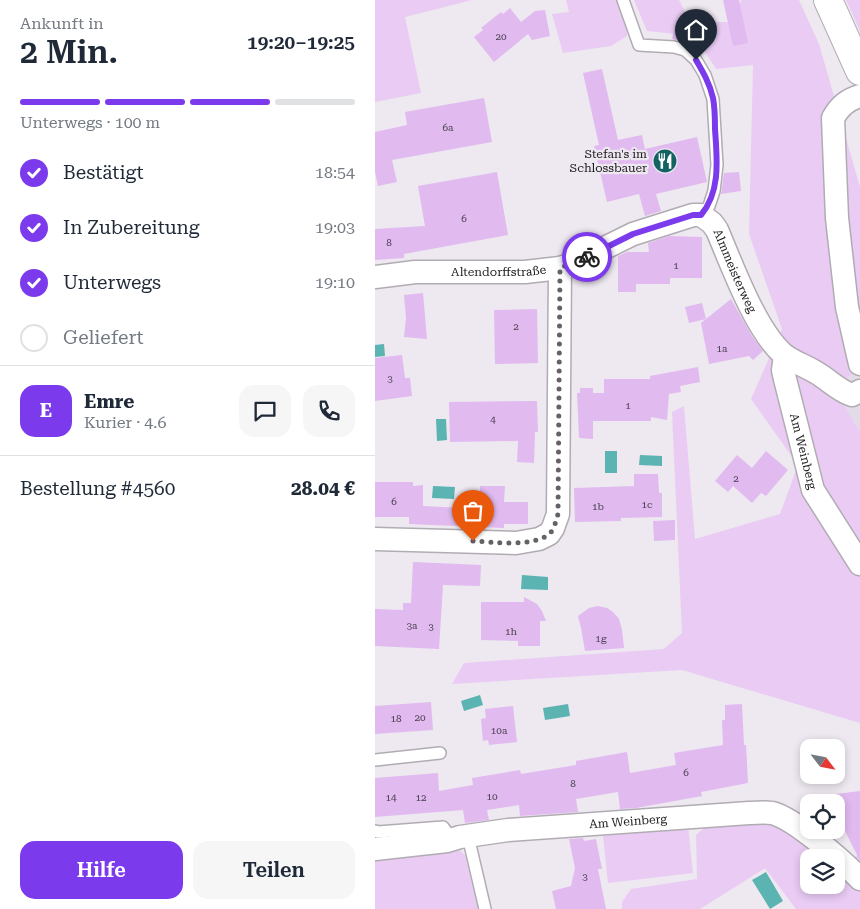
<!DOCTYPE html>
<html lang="de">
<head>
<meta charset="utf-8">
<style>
  body { margin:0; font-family:"Roboto Serif",serif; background:#f6f6f7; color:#1f2937; height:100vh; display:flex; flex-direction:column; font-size:19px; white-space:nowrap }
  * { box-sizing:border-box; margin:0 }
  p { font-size:16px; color:#747a83 }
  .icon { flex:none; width:28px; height:28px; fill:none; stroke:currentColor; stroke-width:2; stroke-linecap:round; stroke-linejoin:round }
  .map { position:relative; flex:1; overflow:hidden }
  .sheet { display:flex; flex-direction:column; background:#fff; width:375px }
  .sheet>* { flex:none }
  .needle { width:32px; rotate:122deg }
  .buttons { position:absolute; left:425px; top:739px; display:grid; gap:10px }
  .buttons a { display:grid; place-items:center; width:45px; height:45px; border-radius:10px; background:#fff; box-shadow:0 2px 8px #0003; font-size:25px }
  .pin { position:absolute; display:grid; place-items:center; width:42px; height:42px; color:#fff; margin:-51px -21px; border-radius:50% 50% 50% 0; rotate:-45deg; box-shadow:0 0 5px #0007 }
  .pin .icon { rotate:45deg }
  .courier { position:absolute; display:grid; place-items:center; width:50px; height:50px; margin:-25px; border:4px solid #7c3aed; border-radius:50%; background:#fff; color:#222; box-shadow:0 1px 6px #0007 }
  .headline em { font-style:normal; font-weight:600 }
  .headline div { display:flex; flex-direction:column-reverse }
  .headline { display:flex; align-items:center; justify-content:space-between; height:85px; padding:0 20px }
  h1 { font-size:32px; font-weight:600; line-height:38px }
  .bar { display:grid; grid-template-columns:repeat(4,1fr); gap:8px 5px; align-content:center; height:60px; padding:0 20px }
  .bar i { height:6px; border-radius:4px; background:#e0e1e3 }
  .bar .current { background:#7c3aed }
  .bar p { grid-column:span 4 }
  .line { display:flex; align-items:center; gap:12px; padding:0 20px; border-top:1px solid #e0e1e3 }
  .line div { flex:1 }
  .round { display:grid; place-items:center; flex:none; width:52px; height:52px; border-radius:15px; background:#f6f6f7 }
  ol { padding:0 20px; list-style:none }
  li { display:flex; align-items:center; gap:15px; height:55px }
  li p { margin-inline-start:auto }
  li .icon { padding:5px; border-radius:50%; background:#7c3aed; color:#fff; stroke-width:4 }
  li:last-child { color:#747a83 }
  li i { width:28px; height:28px; border:2px solid #e0e1e3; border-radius:50% }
  .primary-button { display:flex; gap:10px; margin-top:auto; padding:10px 20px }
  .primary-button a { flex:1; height:58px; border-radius:15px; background:#7c3aed; color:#fff; font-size:20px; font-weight:600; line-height:58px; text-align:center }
  .primary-button a+a { background:#f6f6f7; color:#1f2937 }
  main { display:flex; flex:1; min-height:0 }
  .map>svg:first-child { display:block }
</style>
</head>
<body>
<main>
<section class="sheet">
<div class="headline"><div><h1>2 Min.</h1><p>Ankunft in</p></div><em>19:20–19:25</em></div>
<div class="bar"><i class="current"></i><i class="current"></i><i class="current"></i><i></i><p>Unterwegs · 100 m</p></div>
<ol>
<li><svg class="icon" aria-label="check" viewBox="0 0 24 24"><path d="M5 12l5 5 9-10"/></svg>Bestätigt<p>18:54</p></li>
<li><svg class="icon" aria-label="check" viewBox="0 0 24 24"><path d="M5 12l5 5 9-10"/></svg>In Zubereitung<p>19:03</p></li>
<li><svg class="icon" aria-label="check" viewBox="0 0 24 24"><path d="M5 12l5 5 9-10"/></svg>Unterwegs<p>19:10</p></li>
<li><i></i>Geliefert</li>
</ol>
<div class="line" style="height:90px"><b class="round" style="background:#7c3aed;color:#fff">E</b><div><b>Emre</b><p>Kurier · 4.6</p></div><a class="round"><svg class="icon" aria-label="chat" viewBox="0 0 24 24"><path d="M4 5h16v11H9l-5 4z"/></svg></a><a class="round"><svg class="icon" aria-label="phone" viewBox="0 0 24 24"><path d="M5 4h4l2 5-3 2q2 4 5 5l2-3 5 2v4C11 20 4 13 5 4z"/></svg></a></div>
<div class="line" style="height:65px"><div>Bestellung #4560</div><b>28.04 €</b></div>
<div class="primary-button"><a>Hilfe</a><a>Teilen</a></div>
</section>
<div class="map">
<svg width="485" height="909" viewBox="0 0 485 909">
  <rect width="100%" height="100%" fill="#eee8f0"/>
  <path fill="#e4dbe8" d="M485 366V431L459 390Z"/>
  <path fill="#e9cbf4" d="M0 0H97L30 17 46 93 0 102Z
    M191 0H243L251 24 252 36 236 46 188 53 177 14 194 12Z
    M259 0H304L315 22H354L367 0H424L444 44 485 187V366L459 390 485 431V723L307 670 77 684 89 663 289 649 307 633 297 412 309 406 320 539 405 514 423 465 376 399 407 329 374 234 378 65 341 69 320 36 272 31Z
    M471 0H485V31Z
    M391 818 455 857 434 858V885H461V863L465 865 485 854V909H421L390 868 325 909H247V902L256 889 322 879 321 835 329 828Z
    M313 826 318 873 233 883 228 836Z
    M68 846 83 849 90 855 103 909H0V853Z"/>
  <path fill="#5bb3b2" d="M9 344 10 356 0 357V345Z
    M61 419H71L72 440 62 441Z
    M230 451H242V473H230Z
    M265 455 287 456V466L264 465Z
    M58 486 80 487 79 499 57 498Z
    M147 575 173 577V590L146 589Z
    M105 695 108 705 89 711 86 701Z
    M193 704 195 716 170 720 168 708Z
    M391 872 408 901 395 909 377 880Z"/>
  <path fill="#e1baf0" d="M348 0H364L373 43 358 46Z
    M135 8 146 22 160 11 170 10 175 36 157 40 153 34 119 62 99 37 108 30 106 28 126 12 128 14Z
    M316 24 321 40 312 43 297 39 300 28Z
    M227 69 243 140 267 135 270 149 322 137 332 182 281 194 286 211 270 216 264 194 232 202 219 146 224 145 208 73Z
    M109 98 117 142 17 160 22 182 3 186 0 172V132L32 125 30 112Z
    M122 172 133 235 29 254V258L0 260V229L50 226 43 186Z
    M364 172 366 191 346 194 349 173Z
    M294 236 327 237V278H295V284H261V292H243V256L252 252H274L273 243Z
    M48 293 52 339 29 337 31 318 29 295Z
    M356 299 377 336 388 351 378 360 374 356 334 364 326 323 331 319 314 323 310 307 327 303 331 319Z
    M162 309 163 363 120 364 119 310Z
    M27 355 30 378H35L37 396 0 401V358Z
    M323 367 325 382 305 386 306 392 294 394 292 420 276 417V421H218V439L204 438 202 393H205V388H218V393H229V379H275V376Z
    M162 401 163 432H160L159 463 142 462 143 441 75 442 74 402Z
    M391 451 413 470 391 496 386 493 377 503 358 486 353 492 340 481 362 455 377 468Z
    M259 474H283L284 493H287V517L246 518V521L200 522 199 488 259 486Z
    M0 482H38V486L48 485V506L88 508V501H105V486H130L129 502H153V524H129V528L34 524V517H0Z
    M300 520V540L279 541 278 521Z
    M38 562 106 565 105 586 68 585 64 649 0 646V609L28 610V603H36Z
    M149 597 162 604 167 611 171 621H165V646H143V641L106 640V602H149Z
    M223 606 232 608 238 612 244 619 247 630 249 648 210 651 206 628 203 616 214 608Z
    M56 702 58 730 0 734V706Z
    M367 704 369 745H371L373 783 326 792 327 796 261 808 245 809 243 792 201 799 203 812 145 816 144 805 112 810 114 820 90 823 88 810 0 817V778L63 773 64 791 98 785 97 778 145 770 146 774 201 765V761L252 752 255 773 301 765 299 753 348 745 347 720H350V705Z
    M138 706 142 742 114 745 113 740 108 741 106 719 111 718 110 709Z
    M485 791V861L461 813V794Z
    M208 838 209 841 221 839 227 869H223L231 909H181L177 891 196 886 200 868 194 839Z"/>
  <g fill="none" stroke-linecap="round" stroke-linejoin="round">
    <defs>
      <path id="lane" d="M248 0 264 45 299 47 310 50 321 60 330 75 338 99 342 165 339 191 334 206 326 215
        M0 760 65 753
        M0 831 3 832 68 827 71 831 72 841
        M93 836 110 909"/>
      <g id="street">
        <path d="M485 96C472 100 465 106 458 118L462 218 472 307 485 364"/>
        <path id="s1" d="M0 277 40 272H150L185 268 197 264 258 234 318 215H326L337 223 342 230C357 265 380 329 408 354 418 362 431 366 442 373 454 380 464 391 477 395L485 391"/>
        <path id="s2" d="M410 356 408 370 410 379 438 490 485 564"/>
        <path d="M0 539 141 543 164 539 174 534 178 528 183 514 185 268"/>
        <path id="s3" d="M0 849 72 841 85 837 133 830 374 813C381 813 390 812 397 813 419 818 469 862 485 879"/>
      </g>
      <path id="secondary" d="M453 0 485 71"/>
    </defs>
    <use href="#lane" stroke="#b1acb3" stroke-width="14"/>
    <use href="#street" stroke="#b1acb3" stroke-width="25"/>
    <use href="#secondary" stroke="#b1acb3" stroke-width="30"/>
    <use href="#lane" stroke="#fff" stroke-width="11"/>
    <use href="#street" stroke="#fff" stroke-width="22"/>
    <use href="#secondary" stroke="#fff" stroke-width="28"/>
  </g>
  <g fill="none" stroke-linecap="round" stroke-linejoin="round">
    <path stroke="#656166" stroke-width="5" stroke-dasharray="0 9" d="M98 541C118 542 162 548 176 532 180 527 181 520 183 514L185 268 212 257"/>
    <path stroke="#7c3aed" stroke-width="6" d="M212 257 258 234 318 215H326C346 191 342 159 340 129 340 119 340 108 338 98 335 84 328 72 321 60"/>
  </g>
  <defs>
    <symbol id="restaurant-disc" viewBox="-11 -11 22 22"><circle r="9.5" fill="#136363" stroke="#eee8f0"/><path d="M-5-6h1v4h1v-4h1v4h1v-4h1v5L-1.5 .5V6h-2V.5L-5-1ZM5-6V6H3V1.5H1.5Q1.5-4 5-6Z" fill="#fff"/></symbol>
  </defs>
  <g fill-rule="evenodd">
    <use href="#restaurant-disc" x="276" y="147" width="28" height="28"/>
  </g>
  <g text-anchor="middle" stroke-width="4.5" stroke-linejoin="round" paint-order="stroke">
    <g font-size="10" fill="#4c4151">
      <text x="126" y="40">20</text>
      <text x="73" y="131">6a</text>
      <text x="89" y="222">6</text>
      <text x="14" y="246">8</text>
      <text x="301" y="269">1</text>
      <text x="141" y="330">2</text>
      <text x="347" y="352">1a</text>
      <text x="15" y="382">3</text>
      <text x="253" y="409">1</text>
      <text x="118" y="423">4</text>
      <text x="361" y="482">2</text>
      <text x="19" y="505">6</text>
      <text x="272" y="508">1c</text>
      <text x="223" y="510">1b</text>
      <text x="37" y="629">3a</text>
      <text x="56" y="630">3</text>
      <text x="136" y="635">1h</text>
      <text x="226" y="642">1g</text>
      <text x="45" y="721">20</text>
      <text x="21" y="722">18</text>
      <text x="124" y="734">10a</text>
      <text x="311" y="776">6</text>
      <text x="198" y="787">8</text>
      <text x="117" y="800">10</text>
      <text x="16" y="801">14</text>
      <text x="46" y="801">12</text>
      <text x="210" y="880">3</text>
    </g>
    <g font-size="12" fill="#1b191c" stroke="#eee8f0" text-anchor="end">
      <text x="272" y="158">Stefan's im<tspan x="272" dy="14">Schlossbauer</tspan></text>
    </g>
    <g font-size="12" fill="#1b191c" stroke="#eee8f0">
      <text dy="4" stroke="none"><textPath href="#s1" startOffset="124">Altendorffstraße</textPath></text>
      <text dy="4" stroke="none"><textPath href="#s1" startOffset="404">Almmeisterweg</textPath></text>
      <text dy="4" stroke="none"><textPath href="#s2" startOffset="98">Am Weinberg</textPath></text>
      <text dy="4" stroke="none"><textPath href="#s3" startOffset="255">Am Weinberg</textPath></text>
    </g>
  </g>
</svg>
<div class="buttons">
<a><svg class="needle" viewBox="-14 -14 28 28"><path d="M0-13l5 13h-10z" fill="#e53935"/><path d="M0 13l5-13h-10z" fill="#747a83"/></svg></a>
<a><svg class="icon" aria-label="locate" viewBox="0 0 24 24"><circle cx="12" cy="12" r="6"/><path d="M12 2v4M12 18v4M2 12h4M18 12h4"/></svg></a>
<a><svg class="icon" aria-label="layers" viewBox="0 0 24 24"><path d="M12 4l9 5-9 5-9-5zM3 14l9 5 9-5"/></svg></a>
</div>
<div class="pin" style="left:98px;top:541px;background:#ea580c"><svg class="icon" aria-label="bag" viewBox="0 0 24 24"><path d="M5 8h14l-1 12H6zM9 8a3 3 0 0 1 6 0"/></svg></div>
<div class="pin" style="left:321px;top:60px;background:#1f2937"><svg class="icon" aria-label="home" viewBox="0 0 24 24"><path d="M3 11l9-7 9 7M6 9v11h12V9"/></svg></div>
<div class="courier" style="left:212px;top:257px"><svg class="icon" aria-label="bike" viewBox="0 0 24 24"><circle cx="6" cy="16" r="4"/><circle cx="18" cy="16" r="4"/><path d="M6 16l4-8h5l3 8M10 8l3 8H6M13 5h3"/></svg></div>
</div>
</main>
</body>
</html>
